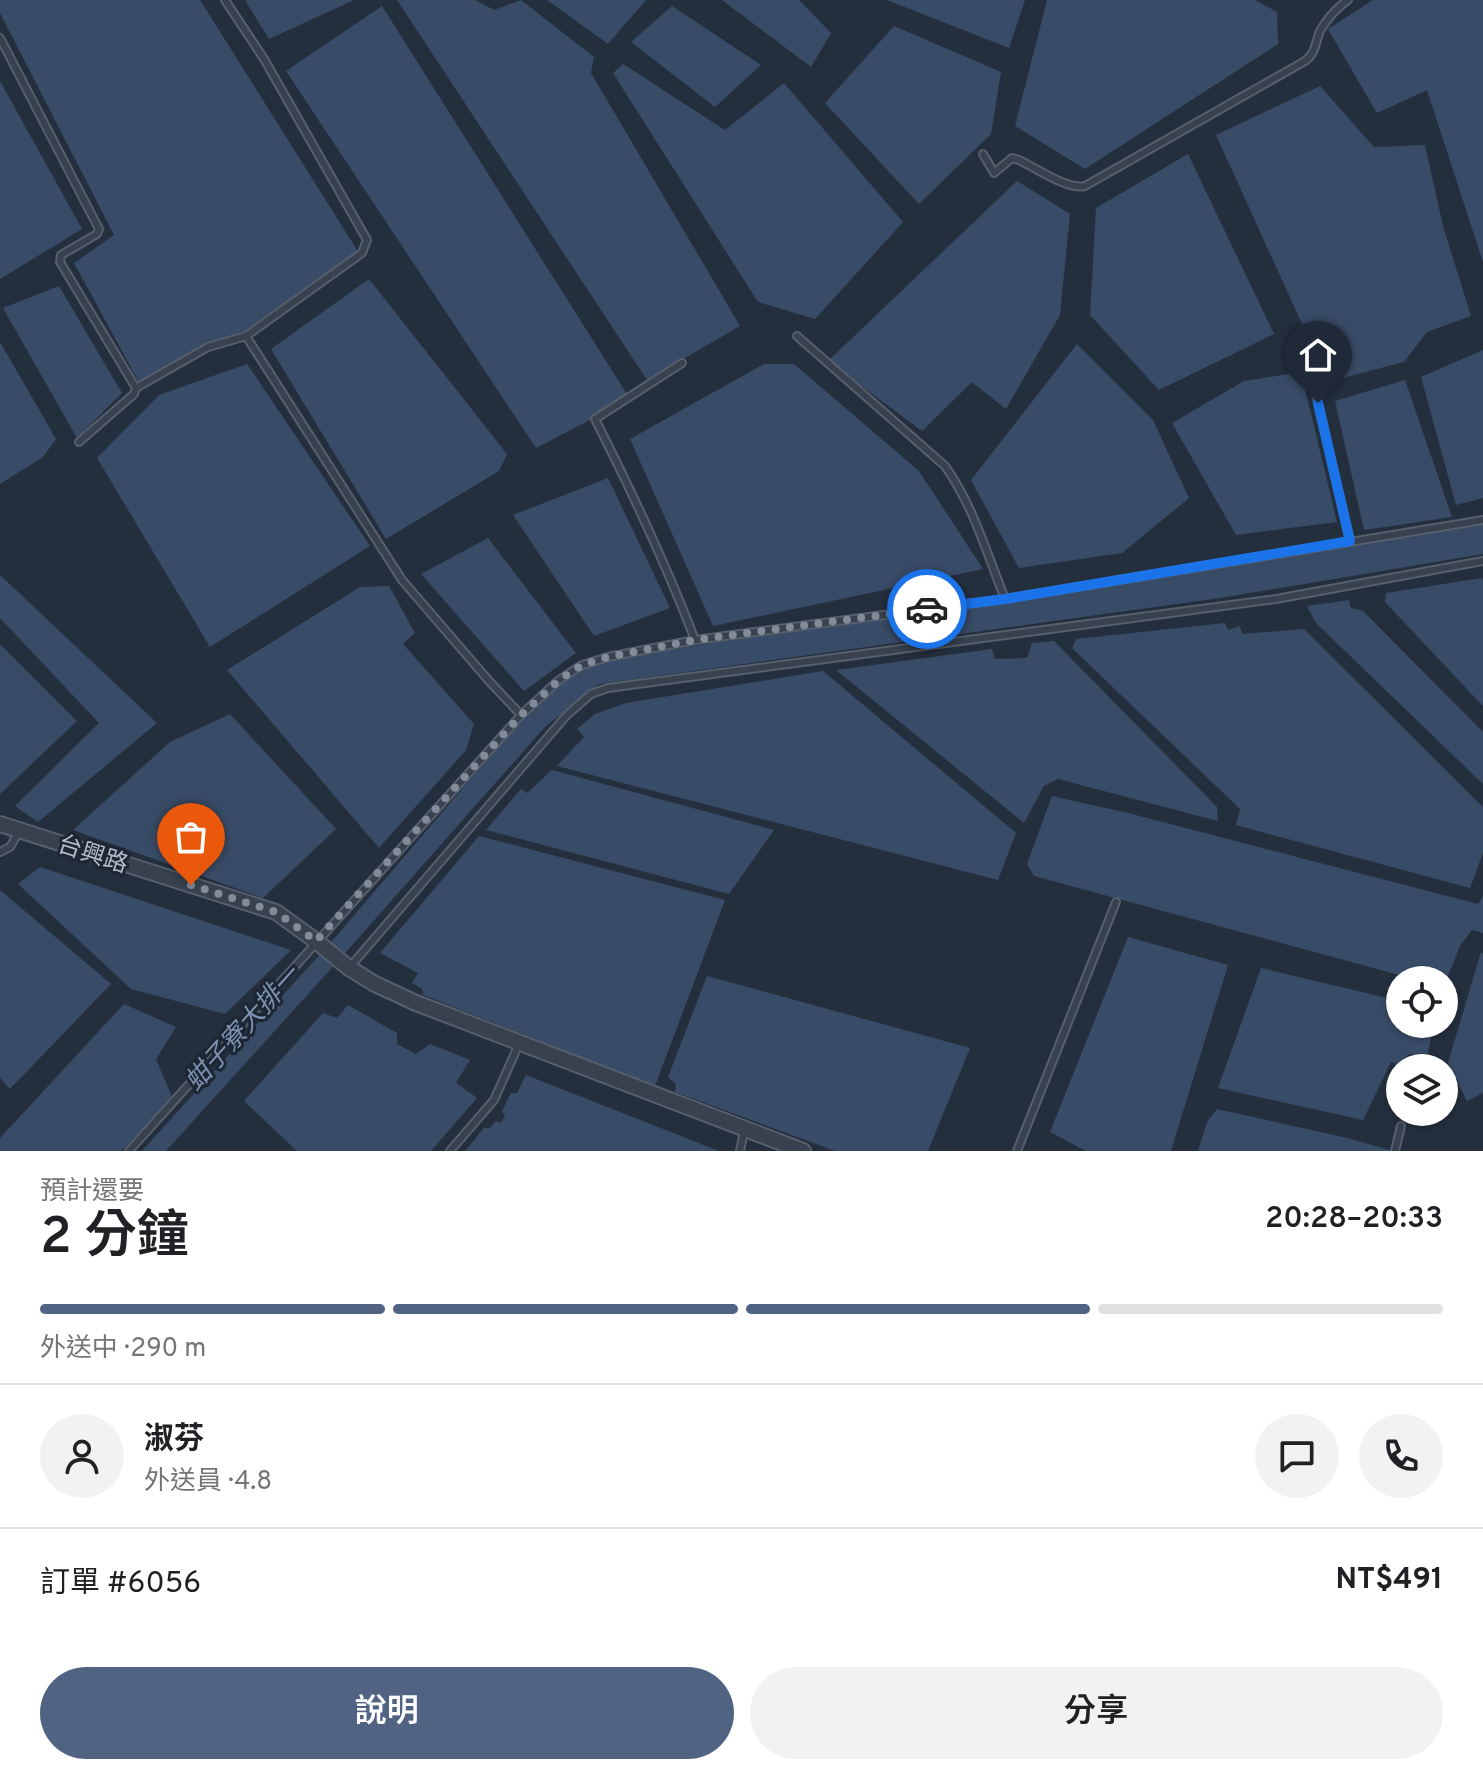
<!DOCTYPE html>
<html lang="zh-TW">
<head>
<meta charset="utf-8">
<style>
  body { margin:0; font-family:Overpass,"Noto Sans TC",sans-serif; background:#f2f2f2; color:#202124; height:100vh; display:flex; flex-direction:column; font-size:30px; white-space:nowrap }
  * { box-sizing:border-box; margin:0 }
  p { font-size:26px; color:#757577 }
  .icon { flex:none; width:44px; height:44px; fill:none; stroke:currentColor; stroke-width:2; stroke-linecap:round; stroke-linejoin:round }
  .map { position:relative; height:1151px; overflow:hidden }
  .sheet { display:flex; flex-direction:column; background:#fff; flex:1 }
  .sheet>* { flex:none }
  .tools { position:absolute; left:1386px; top:966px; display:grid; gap:16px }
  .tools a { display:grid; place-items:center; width:72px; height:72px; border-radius:50%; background:#fff; box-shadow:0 2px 6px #0004; font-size:40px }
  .pin { position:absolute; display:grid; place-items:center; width:68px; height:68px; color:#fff; margin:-82px -34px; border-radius:50% 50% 50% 0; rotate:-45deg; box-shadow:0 0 8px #0007 }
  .pin .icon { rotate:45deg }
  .courier { position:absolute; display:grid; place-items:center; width:80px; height:80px; margin:-40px; border:6px solid #1a73e8; border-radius:50%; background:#fff; color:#222; box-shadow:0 2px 10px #0007 }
  .head em { font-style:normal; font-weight:600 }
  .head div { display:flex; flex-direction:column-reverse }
  .head { display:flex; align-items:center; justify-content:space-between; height:136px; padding:0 40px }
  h1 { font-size:52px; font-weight:600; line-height:60px }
  .bar { display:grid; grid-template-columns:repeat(4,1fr); gap:12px 8px; align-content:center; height:96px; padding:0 40px }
  .bar i { height:10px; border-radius:6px; background:#e0e0e0 }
  .bar .selected { background:#506383 }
  .bar p { grid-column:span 4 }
  .line { display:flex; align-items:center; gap:20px; padding:0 40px; border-top:2px solid #e0e0e0 }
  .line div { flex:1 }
  .round { display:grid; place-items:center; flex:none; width:84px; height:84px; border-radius:42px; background:#f2f2f2 }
  .button { display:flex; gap:16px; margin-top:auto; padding:16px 40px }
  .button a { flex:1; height:92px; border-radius:48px; background:#506383; color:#fff; font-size:32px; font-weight:600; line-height:92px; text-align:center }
  .button a+a { background:#f2f2f2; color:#202124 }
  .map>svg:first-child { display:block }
</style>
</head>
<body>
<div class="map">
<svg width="1483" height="1151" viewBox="0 0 1483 1151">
  <rect width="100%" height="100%" fill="#242f3e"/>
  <path fill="#394c67" d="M0 0H200L359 253 246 330 142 388 74 263 114 235 0 13Z
    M245 0H354L269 39Z
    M397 0H475L494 10 521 0 594 57 591 73 740 326 647 380Z
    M547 0H646L608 44Z
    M722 0H799L831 33 811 67Z
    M887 0H1025L1009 48Z
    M1047 0H1255L1277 12 1278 44 1085 169 1015 126Z
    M1373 0H1483V262L1427 90 1377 113 1328 29Z
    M382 6 630 399 536 448 286 71Z
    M672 6 761 65 715 107 631 42Z
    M894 26 1001 72 991 134 919 204 825 103Z
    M623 64 725 130 784 83 903 222 815 319 758 302 613 73Z
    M0 81 82 229 0 279Z
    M1320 86 1374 147 1425 145 1443 226 1471 316 1427 332 1404 362 1327 382 1329 351 1302 324 1216 135Z
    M1188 154 1274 334 1159 390 1090 315 1096 208Z
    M1017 181 1070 214 1060 315 1006 409 972 382 922 431 828 361Z
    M369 279 507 454 499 471 386 539 271 349Z
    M59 286 122 393 77 438 3 308Z
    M0 342 56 439 43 457 0 484Z
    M1077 344 1153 420 1189 498 1122 553 1019 568 971 480Z
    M1483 350V498L1456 505 1421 377Z
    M247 364 370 546 210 647 97 458 159 395Z
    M764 364H794L919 471 983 569 713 626 630 439Z
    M1301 372 1337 522 1236 535 1172 423 1244 381Z
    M1405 380 1452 517 1364 530 1335 401Z
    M608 478 670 608 594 636 513 515Z
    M1483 522V554L1220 598 599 684 545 727 347 951 166 1151H142L333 940 533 706 567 676 604 660Z
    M488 538 576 653 524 691 421 574Z
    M0 575 157 723 38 822 15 806 99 723 0 618Z
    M1482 578 1483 581V706L1385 602 1386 593Z
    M389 586 415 633 403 644 474 724 466 750 379 848 227 670 360 587Z
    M1349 600 1351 608 1363 611 1483 732V784L1316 623 1307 606Z
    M1225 623 1228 630 1239 626 1243 634 1304 629 1483 807V853L1470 888 1236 825 1240 809 1072 648 1076 639Z
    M1054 641 1217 807 1218 821 1058 779 1044 786 1024 823 836 670 992 649 995 659 1027 658 1032 643Z
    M0 644 77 721 0 794Z
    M823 671 1016 833 998 880 557 766 584 737 577 729 595 714 626 703Z
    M230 714 336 829 263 898 73 830 170 742Z
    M552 770 774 830 729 894 486 830 521 789 527 793Z
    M1052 796 1128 813 1478 904 1483 896V933L1472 930 1460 946 1444 986V980H1418L1034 876 1027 864Z
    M479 836 725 900 655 1086 423 995 422 989 412 983 418 973 380 953Z
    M40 867 291 950 225 1014 131 989 18 884Z
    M0 890 111 984 10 1089 0 1078Z
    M1128 937 1228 965 1171 1151H1086L1050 1132Z
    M1481 952 1483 954V1093L1467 1101 1448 1063Z
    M1261 968 1400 1001V1024H1434L1427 1057 1409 1054 1399 1065 1391 1062 1363 1120 1218 1088Z
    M707 976 970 1048 928 1151H835L675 1092 676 1084 668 1077Z
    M124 1004 176 1027 156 1059 173 1099 121 1151H0V1138Z
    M348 1005 397 1033V1044L416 1054 430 1044 470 1060 456 1083 477 1098 431 1151H297L244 1101 323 1013 337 1018Z
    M526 1075 719 1151H465L484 1128H490L496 1121 500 1123 505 1117 502 1111 511 1093H517Z
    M1217 1109 1347 1138 1393 1151H1198L1207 1122Z"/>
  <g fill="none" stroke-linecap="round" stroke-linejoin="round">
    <defs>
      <path id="service" d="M225 0 264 59 367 240 362 253 246 336
        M0 38 99 229 97 234 61 255 60 262 136 388 134 394 79 442
        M983 154 994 173 1012 158 1019 160C1036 168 1067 190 1085 186L1305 61C1316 53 1315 43 1320 31 1327 19 1336 8 1348 0
        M797 336 945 466C973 505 987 554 1005 599
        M1305 347 1350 541
        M682 363 595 419C632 492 666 564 695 640
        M136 388 208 347 246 336 402 580 489 681 521 715
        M0 852 10 847 20 830
        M349 968 566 716 591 694 608 688 1276 599 1483 561
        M129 1151 521 715 559 680 582 665 608 657 695 640 1005 599 1483 520
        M450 1151 494 1100 519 1044
        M740 1151 744 1131
        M1017 1151 1116 902
        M1395 1151 1401 1126"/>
      <path id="tertiary" d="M0 824 276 912 316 941 349 968 375 984 416 1003 803 1151"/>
    </defs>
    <use href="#service" stroke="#565f6c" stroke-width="10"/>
    <use href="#tertiary" stroke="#565f6c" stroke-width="18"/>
    <use href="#service" stroke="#38414e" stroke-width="6"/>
    <use href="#tertiary" stroke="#38414e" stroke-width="14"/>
  </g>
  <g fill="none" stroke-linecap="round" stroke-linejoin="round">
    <path stroke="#828b98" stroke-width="8" stroke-dasharray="0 14.4" d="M191 885 276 912 316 941 521 715 559 680 582 665 608 657 695 640 927 609"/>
    <path stroke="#1a73e8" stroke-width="10" d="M927 609 1005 599 1350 541 1318 403"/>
  </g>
  <g text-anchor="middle" stroke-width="6" stroke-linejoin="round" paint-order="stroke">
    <g font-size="24" fill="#b4bcc9" stroke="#1d2633">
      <text transform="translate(93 854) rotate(18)" y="8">台興路</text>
    </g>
    <g font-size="26" font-style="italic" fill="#7c92b1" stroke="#1d2633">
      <text transform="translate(242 1028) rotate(-48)" y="9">蚶子寮大排一</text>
    </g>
  </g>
</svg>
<div class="tools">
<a><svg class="icon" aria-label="locate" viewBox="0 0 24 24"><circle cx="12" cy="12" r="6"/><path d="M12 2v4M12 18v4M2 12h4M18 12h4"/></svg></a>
<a><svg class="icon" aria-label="layers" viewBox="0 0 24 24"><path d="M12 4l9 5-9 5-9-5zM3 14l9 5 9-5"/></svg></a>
</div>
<div class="pin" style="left:191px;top:885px;background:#ea580c"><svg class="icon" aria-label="bag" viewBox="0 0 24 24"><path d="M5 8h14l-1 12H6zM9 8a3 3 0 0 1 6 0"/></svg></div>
<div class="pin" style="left:1318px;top:403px;background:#1f2937"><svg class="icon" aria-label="home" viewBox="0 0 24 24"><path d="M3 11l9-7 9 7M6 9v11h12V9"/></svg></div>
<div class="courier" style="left:927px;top:609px"><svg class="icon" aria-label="car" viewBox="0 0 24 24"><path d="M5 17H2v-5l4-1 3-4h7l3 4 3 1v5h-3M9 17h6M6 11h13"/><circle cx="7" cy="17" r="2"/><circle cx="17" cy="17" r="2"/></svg></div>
</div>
<section class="sheet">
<div class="head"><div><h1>2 分鐘</h1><p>預計還要</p></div><em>20:28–20:33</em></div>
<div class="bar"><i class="selected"></i><i class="selected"></i><i class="selected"></i><i></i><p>外送中 · 290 m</p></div>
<div class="line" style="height:144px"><a class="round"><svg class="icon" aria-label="person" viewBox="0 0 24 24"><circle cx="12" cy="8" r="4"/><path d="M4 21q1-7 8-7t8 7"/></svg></a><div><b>淑芬</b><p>外送員 · 4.8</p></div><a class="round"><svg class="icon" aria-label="chat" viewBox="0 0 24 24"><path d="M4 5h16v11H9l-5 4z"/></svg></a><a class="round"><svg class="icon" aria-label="phone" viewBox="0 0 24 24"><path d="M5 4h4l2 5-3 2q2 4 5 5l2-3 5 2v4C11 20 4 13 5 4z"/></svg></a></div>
<div class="line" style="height:104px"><div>訂單 #6056</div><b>NT$491</b></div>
<div class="button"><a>說明</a><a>分享</a></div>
</section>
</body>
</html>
